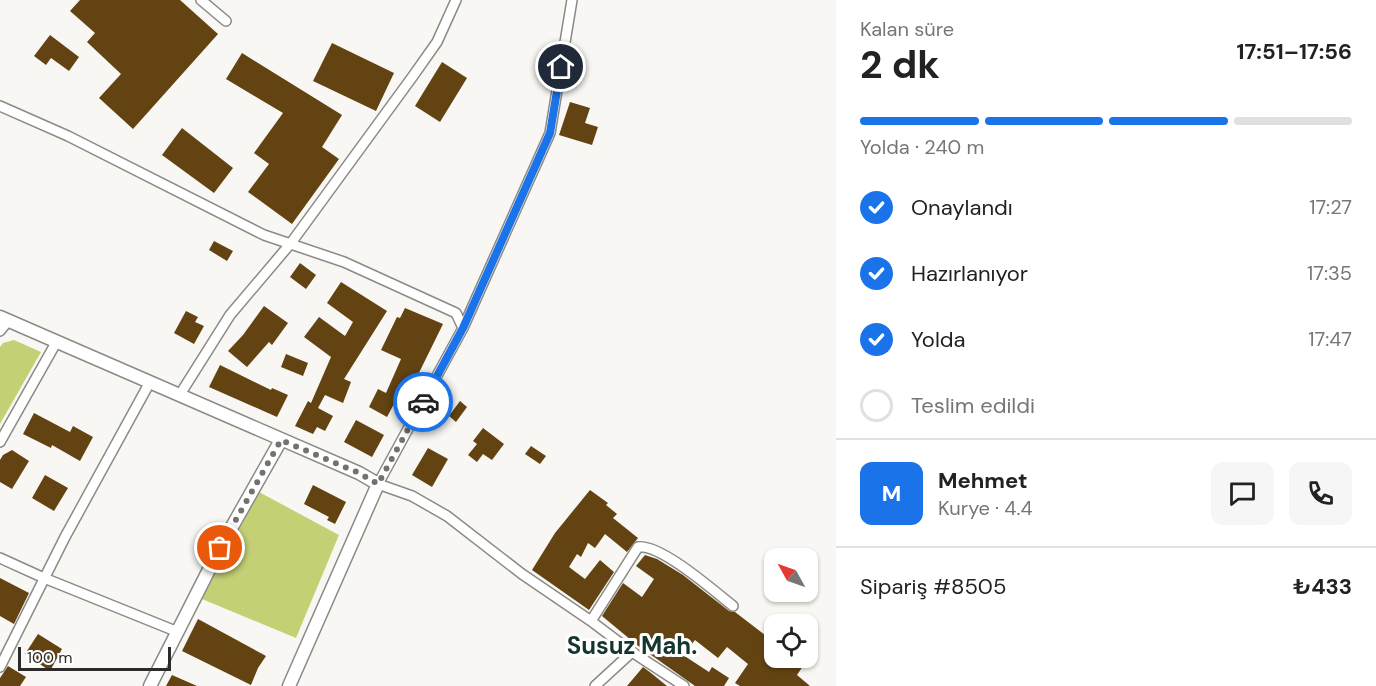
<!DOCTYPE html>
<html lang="tr">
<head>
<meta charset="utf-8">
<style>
  body { margin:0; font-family:"DM Sans",sans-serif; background:#f6f6f6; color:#222; height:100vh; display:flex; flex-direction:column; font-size:22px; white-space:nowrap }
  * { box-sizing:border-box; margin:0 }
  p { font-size:20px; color:#767676 }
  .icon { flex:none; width:33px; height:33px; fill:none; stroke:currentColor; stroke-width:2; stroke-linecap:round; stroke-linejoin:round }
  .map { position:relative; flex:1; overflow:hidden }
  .sheet { display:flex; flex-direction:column; background:#fff; width:540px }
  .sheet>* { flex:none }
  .needle { width:39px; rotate:310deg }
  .fabs { position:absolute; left:764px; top:548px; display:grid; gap:12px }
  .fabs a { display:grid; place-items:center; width:54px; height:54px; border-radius:12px; background:#fff; box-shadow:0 2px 4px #0004; font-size:30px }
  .scale { position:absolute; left:18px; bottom:15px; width:153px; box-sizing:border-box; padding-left:6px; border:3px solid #2c2b2a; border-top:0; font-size:16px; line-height:21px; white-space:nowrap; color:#2c2b2a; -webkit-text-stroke:4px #fff; paint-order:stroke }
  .pin { position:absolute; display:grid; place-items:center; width:51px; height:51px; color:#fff; margin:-26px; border:3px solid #fff; border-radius:50%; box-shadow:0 2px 6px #0007 }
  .courier { position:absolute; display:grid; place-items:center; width:60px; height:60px; margin:-30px; border:4px solid #1a73e8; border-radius:50%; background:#fff; color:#222; box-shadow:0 2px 8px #0007 }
  .summary em { font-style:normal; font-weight:700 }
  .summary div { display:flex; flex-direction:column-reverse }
  .summary { display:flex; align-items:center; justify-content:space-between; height:102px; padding:0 24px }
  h1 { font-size:39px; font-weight:700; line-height:45px }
  .bar { display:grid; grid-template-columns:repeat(4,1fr); gap:9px 6px; align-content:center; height:72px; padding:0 24px }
  .bar i { height:8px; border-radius:4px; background:#e0e0e0 }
  .bar .on { background:#1a73e8 }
  .bar p { grid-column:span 4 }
  .line { display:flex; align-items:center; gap:15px; padding:0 24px; border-top:2px solid #e0e0e0 }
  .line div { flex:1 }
  .round { display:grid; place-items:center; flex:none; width:63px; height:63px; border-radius:12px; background:#f6f6f6 }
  ol { padding:0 24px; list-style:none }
  li { display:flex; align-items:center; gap:18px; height:66px }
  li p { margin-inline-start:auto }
  li .icon { padding:6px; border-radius:50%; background:#1a73e8; color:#fff; stroke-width:4 }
  li:last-child { color:#767676 }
  li i { width:33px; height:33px; border:3px solid #e0e0e0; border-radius:50% }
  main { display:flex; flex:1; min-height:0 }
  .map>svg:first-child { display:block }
</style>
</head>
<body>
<main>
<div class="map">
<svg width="836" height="686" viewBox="0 0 836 686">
  <rect width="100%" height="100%" fill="#f8f7f3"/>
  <path fill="#c5d075" d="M14 340 41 352 0 424V347L3 343Z
    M259 492 339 535 296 638 202 599Z"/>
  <path fill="#634312" d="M80 0H180L218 34 133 129 99 98 121 74 87 42 95 33 70 11Z
    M50 35 79 57 69 71 51 58 46 65 34 56Z
    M332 43 394 73 376 111 313 81Z
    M242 53 342 115 322 147 339 159 292 224 248 192 269 164 254 153 283 113 226 79Z
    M442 62 467 78 440 122 415 106Z
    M570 102 590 108 585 123 598 127 592 145 559 135Z
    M182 128 233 168 214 193 162 155Z
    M214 241 233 251 227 261 209 250Z
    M300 263 316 275 306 289 290 277Z
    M341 282 387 311 344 379 351 382 343 403 325 395 318 408 333 416 325 431 317 427 313 434 295 426 308 401 311 403 331 357 304 337 319 317 345 336 353 322 327 303Z
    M264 306 288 323 272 345 269 342 247 367 228 351 243 335Z
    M405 308 443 324 410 391 403 387 387 417 369 407 378 389 386 393 401 359 381 350 397 317 400 318Z
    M186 311 198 317 195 322 204 326 194 344 174 333Z
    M286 354 308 363 303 376 281 367Z
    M220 365 271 390 272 388 288 395 277 417 209 387Z
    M460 401 467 407 456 422 449 416Z
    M34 413 70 432 73 426 93 437 80 461 52 445 51 448 23 434Z
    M356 420 384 435 372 457 344 442Z
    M483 428 504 444 492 460 483 454 477 462 468 455 477 444 473 441Z
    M531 446 546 456 540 464 525 454Z
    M428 448 448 459 432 487 412 475Z
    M12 450 29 461 12 489 0 482V460L3 455Z
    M45 475 68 488 54 511 32 498Z
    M313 485 346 502 335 524 327 520 329 517 304 504Z
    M590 490 608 503 606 505 617 514 613 518 638 538 627 552 605 534 595 548 588 543 581 557 577 554 569 567 585 579 600 560 614 572 589 610 532 570 555 533Z
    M645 555 657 559 683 575 729 611 735 612 774 642V657H797L805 663 797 675 810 686H740L735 683 748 664 727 647 718 658 695 640 683 655 709 672 712 667 729 678 724 686H695L637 645 602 616 623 583 642 597 654 579 636 566Z
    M0 578 29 593 14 624 0 616Z
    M198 619 266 656 258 668 251 685 182 651Z
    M38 634 62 649 50 671 25 654Z
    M8 666 26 677 20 686H0V678Z
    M643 667 651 673 667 686H627Z
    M172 675 197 686H166Z"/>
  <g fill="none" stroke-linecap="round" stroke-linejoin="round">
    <defs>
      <path id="minor" d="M201 0 226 21
        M0 106 68 136 264 235 344 262 456 313 463 328 378 484 412 496 447 516 522 574 591 621 632 652 684 686
        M463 328 550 133 572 0
        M0 331 9 320
        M179 396 230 315 291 243 413 76 437 42 456 0
        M0 442 57 341
        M0 558 44 578 178 632
        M591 621 638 547C661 544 714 591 733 606
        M0 667 65 537 150 382
        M595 686 632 652"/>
      <path id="tertiary" d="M0 317 359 473 378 484 289 686
        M150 686 220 548 281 440"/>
    </defs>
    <use href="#minor" stroke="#8b8a86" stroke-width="12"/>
    <use href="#tertiary" stroke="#8b8a86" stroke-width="15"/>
    <use href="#minor" stroke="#fff" stroke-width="9"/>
    <use href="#tertiary" stroke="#fff" stroke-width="12"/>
  </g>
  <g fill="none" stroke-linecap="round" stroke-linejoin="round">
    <path stroke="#737270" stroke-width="6" stroke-dasharray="0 10.8" d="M220 548 281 440 359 473 378 484 423 402"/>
    <path stroke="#1a73e8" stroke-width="8" d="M423 402 463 328 550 133 561 67"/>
  </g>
  <g text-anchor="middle" stroke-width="6" stroke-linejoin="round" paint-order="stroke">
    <g font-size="24" font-weight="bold" fill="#15362f" stroke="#fff">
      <text x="632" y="654">Susuz Mah.</text>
    </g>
  </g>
</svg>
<div class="fabs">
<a><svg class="needle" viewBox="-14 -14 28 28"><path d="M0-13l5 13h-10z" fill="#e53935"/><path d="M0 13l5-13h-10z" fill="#767676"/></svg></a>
<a><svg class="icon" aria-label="locate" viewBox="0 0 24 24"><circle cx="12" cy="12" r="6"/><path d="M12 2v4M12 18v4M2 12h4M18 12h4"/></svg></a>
</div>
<div class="scale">100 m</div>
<div class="pin" style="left:220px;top:548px;background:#ea580c"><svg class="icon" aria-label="bag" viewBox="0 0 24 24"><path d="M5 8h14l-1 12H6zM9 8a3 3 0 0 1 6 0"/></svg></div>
<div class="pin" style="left:561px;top:67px;background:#1f2937"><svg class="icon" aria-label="home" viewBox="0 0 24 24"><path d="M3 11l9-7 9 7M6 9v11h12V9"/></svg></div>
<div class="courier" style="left:423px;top:402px"><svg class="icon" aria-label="car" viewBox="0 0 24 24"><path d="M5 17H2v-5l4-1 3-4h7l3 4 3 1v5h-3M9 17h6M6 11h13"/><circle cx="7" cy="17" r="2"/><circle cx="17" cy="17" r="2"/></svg></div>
</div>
<section class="sheet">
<div class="summary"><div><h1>2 dk</h1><p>Kalan süre</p></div><em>17:51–17:56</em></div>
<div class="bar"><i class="on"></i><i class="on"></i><i class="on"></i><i></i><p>Yolda · 240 m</p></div>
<ol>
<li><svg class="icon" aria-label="check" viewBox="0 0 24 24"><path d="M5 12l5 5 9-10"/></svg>Onaylandı<p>17:27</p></li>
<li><svg class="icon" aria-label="check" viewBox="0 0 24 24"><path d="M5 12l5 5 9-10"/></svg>Hazırlanıyor<p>17:35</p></li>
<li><svg class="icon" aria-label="check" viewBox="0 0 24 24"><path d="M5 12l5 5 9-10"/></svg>Yolda<p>17:47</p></li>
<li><i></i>Teslim edildi</li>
</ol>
<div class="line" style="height:108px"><b class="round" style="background:#1a73e8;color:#fff">M</b><div><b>Mehmet</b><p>Kurye · 4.4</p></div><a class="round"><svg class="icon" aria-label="chat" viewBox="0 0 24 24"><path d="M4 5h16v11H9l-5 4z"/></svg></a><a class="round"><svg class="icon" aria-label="phone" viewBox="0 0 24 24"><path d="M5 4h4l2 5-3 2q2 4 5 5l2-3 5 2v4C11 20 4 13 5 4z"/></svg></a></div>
<div class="line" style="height:78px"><div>Sipariş #8505</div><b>₺433</b></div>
</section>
</main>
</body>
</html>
